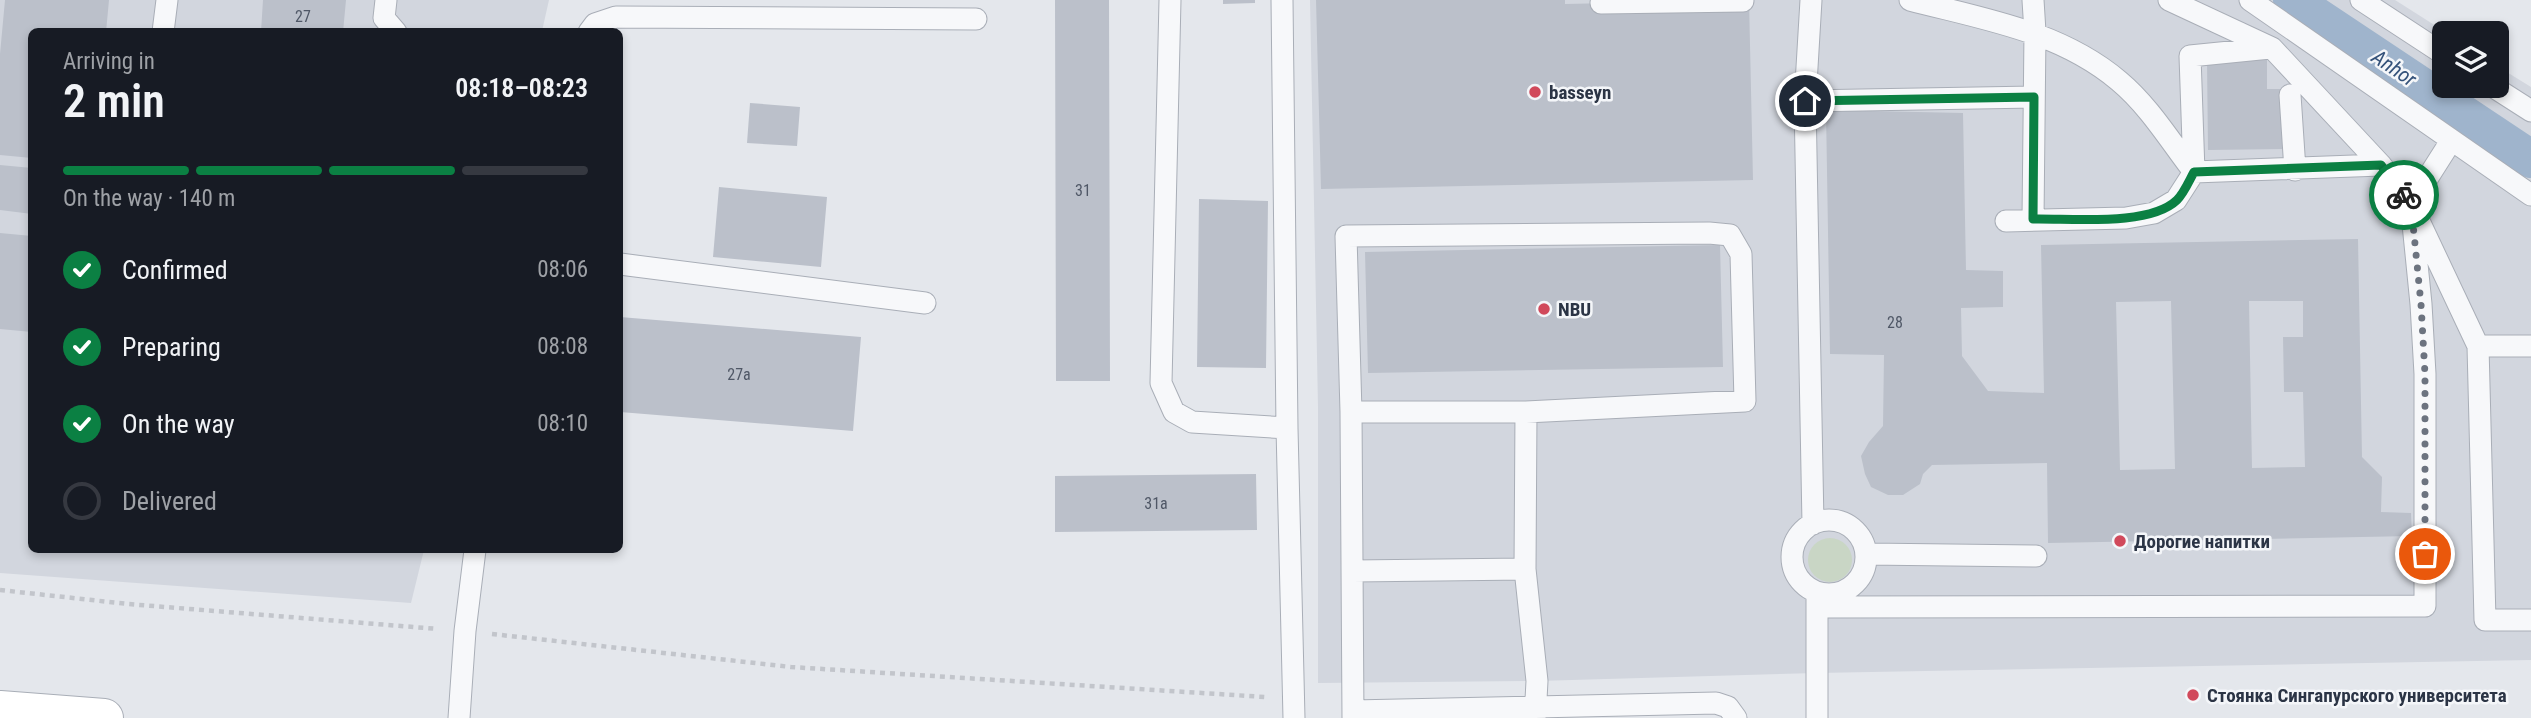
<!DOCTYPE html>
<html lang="en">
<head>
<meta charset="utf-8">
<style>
  body { margin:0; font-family:"Roboto Condensed",sans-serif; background:#242831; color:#f1f3f6; height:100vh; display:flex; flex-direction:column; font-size:26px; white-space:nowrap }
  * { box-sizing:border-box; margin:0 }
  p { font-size:23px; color:#9ea1a6 }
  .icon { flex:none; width:38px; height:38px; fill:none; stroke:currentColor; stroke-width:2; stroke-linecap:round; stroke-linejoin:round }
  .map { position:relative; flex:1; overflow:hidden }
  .sheet { position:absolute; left:28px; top:28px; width:595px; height:525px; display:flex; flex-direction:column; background:#171b24; border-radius:10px; box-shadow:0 4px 10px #0003 }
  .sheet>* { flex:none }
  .tools { position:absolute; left:2432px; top:21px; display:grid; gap:14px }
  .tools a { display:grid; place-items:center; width:77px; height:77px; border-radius:10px; background:#171b24; box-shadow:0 4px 10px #0003; font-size:35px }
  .pin { position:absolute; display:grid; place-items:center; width:60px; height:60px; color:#fff; margin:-30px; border:4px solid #fff; border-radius:50%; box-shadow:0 2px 7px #0007 }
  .courier { position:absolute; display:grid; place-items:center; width:70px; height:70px; margin:-35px; border:5px solid #0b8043; border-radius:50%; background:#fff; color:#222; box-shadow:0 2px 9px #0007 }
  .headline em { font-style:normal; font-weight:600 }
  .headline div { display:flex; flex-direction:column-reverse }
  .headline { display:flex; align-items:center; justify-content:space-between; height:119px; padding:0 35px }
  h1 { font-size:46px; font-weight:600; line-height:52px }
  .bar { display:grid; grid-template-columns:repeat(4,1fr); gap:10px 7px; align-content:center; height:84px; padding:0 35px }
  .bar i { height:9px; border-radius:5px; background:#363941 }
  .bar .current { background:#0b8043 }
  .bar p { grid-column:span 4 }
  ol { padding:0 35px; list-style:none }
  li { display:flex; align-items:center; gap:21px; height:77px }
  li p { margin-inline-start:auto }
  li .icon { padding:7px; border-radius:50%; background:#0b8043; color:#fff; stroke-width:4 }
  li:last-child { color:#9ea1a6 }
  li i { width:38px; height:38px; border:4px solid #363941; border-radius:50% }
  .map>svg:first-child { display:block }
</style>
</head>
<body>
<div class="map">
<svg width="2531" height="718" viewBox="0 0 2531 718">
  <rect width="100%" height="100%" fill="#e4e7ec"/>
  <path fill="#d2d6de" d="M0 0H549L542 31 32 32V550H424L411 603 0 573Z
    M1310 0H2395L2447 33H2445V86H2497V66L2531 87V660L1817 673 1537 681 1318 683V407Z"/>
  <path fill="#c9d6c5" d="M1808 560a22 22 0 1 1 44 0a22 22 0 1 1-44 0Z"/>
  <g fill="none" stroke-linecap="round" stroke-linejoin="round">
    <path stroke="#9fb4cc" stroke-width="38" d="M2292 0 2531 159"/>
  </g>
  <path fill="#bbc0ca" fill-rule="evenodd" d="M5 0H109L106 32H32V158L0 155V54Z
    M263 0H346L343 32H261Z
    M1055 0H1109L1110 381H1056Z
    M1223 0H1255V3L1223 4Z
    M1316 0H1565V4L1749 0 1753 180 1321 189Z
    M2267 59V89H2282L2283 149 2208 150 2207 60Z
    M750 103 800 107 797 146 747 143Z
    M1826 110 1963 113 1966 270 2003 271V307L1961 308 1962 356 1988 391 2044 393 2041 245 2358 239 2362 457 2382 477 2381 512 2411 513 2412 536 2048 543 2047 463 1932 465 1923 474 1920 484 1903 495H1888L1871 487 1865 474 1861 456 1869 442 1883 426 1884 355 1830 354ZM2171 301 2175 469 2120 470 2116 302ZM2249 301H2303V337H2283L2284 392H2303L2305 467 2252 468Z
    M0 165 32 168V214L0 210Z
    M719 187 827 197 821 267 713 257Z
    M1199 199 1268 201 1266 368 1197 367Z
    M0 233 32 236V332L0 329Z
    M1720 245 1723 367 1368 373 1365 252Z
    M620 317 861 337 853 431 620 412Z
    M1256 474 1257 530 1055 532V476Z"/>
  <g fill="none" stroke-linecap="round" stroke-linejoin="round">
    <defs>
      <path id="lane" d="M386 0 384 18 396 32
        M1170 0 1161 383 1174 412 1192 422 1287 428
        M1282 0 1287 428 1294 718
        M1811 0 1805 101 1813 524
        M1910 0C1983 19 2060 31 2119 81 2149 106 2170 141 2194 172L2381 165
        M2169 0 2272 48 2381 165 2411 204 2478 346 2485 620H2531
        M2250 0 2531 195
        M2361 0 2445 55
        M1601 3 1743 1
        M163 32 167 0
        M589 32 595 24 616 17 976 19
        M2492 86 2531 111
        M2290 95 2295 170
        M1805 101 2034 97
        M2033 219 2035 32 2033 0
        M2006 221 2126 218 2154 213 2176 200 2194 172 2190 56 2270 48
        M620 264 925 303
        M2478 346H2531
        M1351 412H1526L1745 401 1741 254 1730 235 1709 233 1346 236 1351 412 1353 718
        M1526 412 1525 569 1537 681 1535 718
        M1792 557a37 37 0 1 1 74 0a37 37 0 1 1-74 0Z
        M1867 554 2036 556
        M1353 571 1525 569
        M1817 594V718
        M1817 607 2425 606V374L2421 304 2411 204 2451 141
        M1353 711 1716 703 1728 707 1736 718
        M459 718 465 631 475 550"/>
      <path id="secondary" d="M0 710 104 718"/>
    </defs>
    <use href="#lane" stroke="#a9aeb7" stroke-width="23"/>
    <use href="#secondary" stroke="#a9aeb7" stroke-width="40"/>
    <path stroke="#c2c5cb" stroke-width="4.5" stroke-dasharray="5 5" stroke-linecap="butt" d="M0 590 128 604 438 629
      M492 634 791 667 1265 697"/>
    <use href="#lane" stroke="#f7f8fa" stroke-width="21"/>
    <use href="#secondary" stroke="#fff" stroke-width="38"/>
  </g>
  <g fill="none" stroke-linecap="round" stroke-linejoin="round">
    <path stroke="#6c737f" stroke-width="7" stroke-dasharray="0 12.6" d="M2404 195 2411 204 2421 304 2425 374V554"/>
    <path stroke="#0b8043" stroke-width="9" d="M1805 101 2034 97 2033 219C2070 218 2149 227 2177 200 2184 193 2189 181 2194 172L2381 165 2404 195"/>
  </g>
  <g fill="#d1495b" stroke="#f4f6f9" stroke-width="2.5">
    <circle cx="1535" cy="92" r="7"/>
    <circle cx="1544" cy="309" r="7"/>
    <circle cx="2120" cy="541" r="7"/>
    <circle cx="2193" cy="695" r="7"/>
  </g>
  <g text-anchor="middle" stroke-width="5" stroke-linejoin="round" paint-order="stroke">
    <g font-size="16" fill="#4f5766">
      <text x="303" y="22">27</text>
      <text x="1083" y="196">31</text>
      <text x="1895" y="328">28</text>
      <text x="739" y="380">27а</text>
      <text x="1156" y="509">31а</text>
    </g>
    <g font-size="19" font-weight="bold" fill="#2b3445" stroke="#f4f6f9" text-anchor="start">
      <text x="1549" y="99">basseyn</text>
      <text x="1558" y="316">NBU</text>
      <text x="2134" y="548">Дорогие напитки</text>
      <text x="2207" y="702">Стоянка Сингапурского университета</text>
    </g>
    <g font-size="21" font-style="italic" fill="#34527a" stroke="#f4f6f9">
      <text transform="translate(2394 68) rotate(34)" y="7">Anhor</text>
    </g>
  </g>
</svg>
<div class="tools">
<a><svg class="icon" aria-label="layers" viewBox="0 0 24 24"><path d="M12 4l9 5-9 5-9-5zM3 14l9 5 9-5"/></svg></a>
</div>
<div class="pin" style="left:2425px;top:554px;background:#ea580c"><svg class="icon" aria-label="bag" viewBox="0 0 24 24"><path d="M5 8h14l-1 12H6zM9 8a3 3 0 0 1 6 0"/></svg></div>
<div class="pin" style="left:1805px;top:101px;background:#1f2937"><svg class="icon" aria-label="home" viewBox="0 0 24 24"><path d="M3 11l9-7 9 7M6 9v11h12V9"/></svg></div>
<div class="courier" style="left:2404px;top:195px"><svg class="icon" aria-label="bike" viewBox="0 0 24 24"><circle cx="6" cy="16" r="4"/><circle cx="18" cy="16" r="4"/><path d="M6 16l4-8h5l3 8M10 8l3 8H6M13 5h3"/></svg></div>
<section class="sheet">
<div class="headline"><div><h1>2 min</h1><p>Arriving in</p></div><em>08:18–08:23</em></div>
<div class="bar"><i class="current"></i><i class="current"></i><i class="current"></i><i></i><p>On the way · 140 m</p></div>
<ol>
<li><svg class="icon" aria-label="check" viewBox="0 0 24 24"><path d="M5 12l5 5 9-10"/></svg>Confirmed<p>08:06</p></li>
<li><svg class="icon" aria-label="check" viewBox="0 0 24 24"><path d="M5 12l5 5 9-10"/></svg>Preparing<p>08:08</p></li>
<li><svg class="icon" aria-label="check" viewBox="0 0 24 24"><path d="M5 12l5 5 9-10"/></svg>On the way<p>08:10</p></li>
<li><i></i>Delivered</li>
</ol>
</section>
</div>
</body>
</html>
